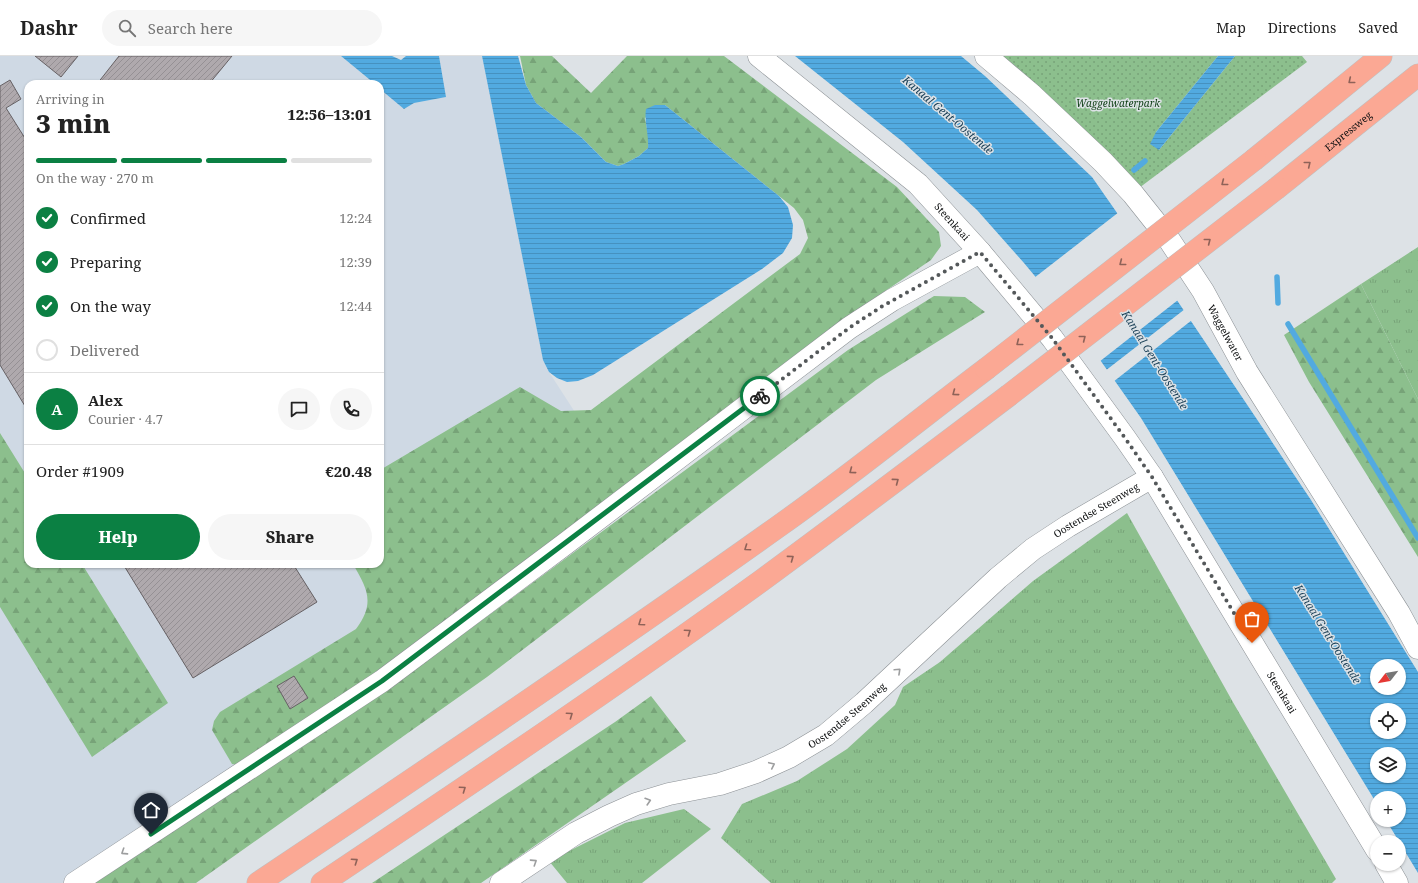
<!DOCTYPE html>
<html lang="en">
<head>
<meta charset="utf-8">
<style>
  body { margin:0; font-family:"Noto Serif",serif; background:#f6f6f6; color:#222; height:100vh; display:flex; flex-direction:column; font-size:15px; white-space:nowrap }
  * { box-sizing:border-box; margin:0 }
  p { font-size:13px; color:#767676 }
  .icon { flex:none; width:22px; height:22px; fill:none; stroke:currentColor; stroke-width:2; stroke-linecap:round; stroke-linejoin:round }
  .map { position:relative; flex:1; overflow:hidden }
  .panel { position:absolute; left:24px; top:24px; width:360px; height:488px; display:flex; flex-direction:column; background:#fff; border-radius:12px; box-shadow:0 1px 3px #0004 }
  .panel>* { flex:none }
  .needle { width:26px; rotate:239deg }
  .buttons { position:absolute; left:1370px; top:603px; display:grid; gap:8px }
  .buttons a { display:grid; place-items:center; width:36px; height:36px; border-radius:50%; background:#fff; box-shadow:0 1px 3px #0004; font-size:20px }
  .pin { position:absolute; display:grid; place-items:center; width:34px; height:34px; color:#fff; margin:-41px -17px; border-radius:50% 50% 50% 0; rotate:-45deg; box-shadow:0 0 4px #0007 }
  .pin .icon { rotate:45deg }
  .courier { position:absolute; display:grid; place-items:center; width:40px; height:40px; margin:-20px; border:3px solid #0b8043; border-radius:50%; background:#fff; color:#222; box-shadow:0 1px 5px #0007 }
  .head em { font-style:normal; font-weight:800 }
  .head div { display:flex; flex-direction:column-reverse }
  .head { display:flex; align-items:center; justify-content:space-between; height:68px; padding:0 12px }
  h1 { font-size:26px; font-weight:800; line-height:30px }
  .bar { display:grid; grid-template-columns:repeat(4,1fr); gap:6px 4px; align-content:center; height:48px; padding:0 12px }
  .bar i { height:5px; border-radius:3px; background:#e0e0e0 }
  .bar .current { background:#0b8043 }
  .bar p { grid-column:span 4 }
  .line { display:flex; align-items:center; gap:10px; padding:0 12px; border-top:1px solid #e0e0e0 }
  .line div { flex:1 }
  .round { display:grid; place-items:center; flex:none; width:42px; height:42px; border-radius:21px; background:#f6f6f6 }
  ol { padding:0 12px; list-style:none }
  li { display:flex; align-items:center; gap:12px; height:44px }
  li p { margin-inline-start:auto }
  li .icon { padding:4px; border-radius:50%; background:#0b8043; color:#fff; stroke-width:4 }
  li:last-child { color:#767676 }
  li i { width:22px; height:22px; border:2px solid #e0e0e0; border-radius:50% }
  .primary-button { display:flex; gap:8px; margin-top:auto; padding:8px 12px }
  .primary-button a { flex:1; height:46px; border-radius:24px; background:#0b8043; color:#fff; font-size:16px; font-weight:800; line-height:46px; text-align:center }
  .primary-button a+a { background:#f6f6f6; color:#222 }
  header { display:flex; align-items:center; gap:24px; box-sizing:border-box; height:56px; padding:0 20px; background:#fff; border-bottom:1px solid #e0e0e0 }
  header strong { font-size:19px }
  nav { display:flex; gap:22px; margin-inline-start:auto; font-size:14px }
  .search { width:280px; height:36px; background:#f6f6f6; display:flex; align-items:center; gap:10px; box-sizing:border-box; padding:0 14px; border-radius:22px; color:#767676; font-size:15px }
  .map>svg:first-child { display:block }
</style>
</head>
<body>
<header>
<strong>Dashr</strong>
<div class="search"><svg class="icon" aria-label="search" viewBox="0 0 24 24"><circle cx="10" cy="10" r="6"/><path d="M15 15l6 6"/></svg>Search here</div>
<nav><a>Map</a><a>Directions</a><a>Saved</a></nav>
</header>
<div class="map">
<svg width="1418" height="827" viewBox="0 0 1418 827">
  <defs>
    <pattern id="grass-tufts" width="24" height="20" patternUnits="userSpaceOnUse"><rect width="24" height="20" fill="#8cbf8d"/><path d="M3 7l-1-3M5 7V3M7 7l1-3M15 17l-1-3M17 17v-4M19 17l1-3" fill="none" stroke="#77a378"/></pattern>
    <pattern id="forest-firs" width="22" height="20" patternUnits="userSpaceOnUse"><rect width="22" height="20" fill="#8cbf8d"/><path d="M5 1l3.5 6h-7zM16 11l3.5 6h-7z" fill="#77a378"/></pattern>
    <pattern id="park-dots" width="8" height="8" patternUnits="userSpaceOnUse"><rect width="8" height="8" fill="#8cbf8d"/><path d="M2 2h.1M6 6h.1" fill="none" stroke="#77a378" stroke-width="1.8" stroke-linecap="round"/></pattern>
    <pattern id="water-rules" width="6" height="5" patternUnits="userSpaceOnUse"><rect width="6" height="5" fill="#52aae0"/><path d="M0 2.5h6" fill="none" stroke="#4691bf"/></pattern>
    <pattern id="building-hatch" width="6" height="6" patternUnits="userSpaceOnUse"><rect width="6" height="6" fill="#afa9ad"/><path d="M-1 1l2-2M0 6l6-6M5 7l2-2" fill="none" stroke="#959094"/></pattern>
  </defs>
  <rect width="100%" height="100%" fill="#dde2e6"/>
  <path fill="#cfd9e4" d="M0 0H341L375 28H28V508H380V33L404 52 414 47 446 41 439 0H482L543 304 549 316 624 432 243 710 62 827H0Z"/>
  <path fill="url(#grass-tufts)" d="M1418 191V343L1361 228Z
    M1127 457 1234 648 1336 823 1332 827H771L721 782 742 748 797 725 847 693 895 649 903 631 940 606 1033 525Z
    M684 753 711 773 642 827H567L549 805 625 767Z"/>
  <path fill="url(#forest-firs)" d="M520 0H552L591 37 627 0H724L897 131 939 176 941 190 931 204 844 263 380 620 243 710 232 708 212 674 214 665 220 656 356 573C375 547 368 534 353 508H380V414L520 331 561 355 591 354 800 198 808 182 803 164 794 152 665 49 645 62 649 84 648 92 639 100 624 108 618 110 606 106 581 81 536 47 526 29Z
    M1361 228 1418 343V501L1309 326 1284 279Z
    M934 240 965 241 985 256 876 324 487 621 196 827H92L252 723 413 615 848 294Z
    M0 377 28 422V508H82L168 647 92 701 0 551Z
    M651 640 686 685 481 827H372L615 666Z"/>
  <path fill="url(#park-dots)" d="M998 0H1218L1156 76 1159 94 1235 0H1302L1307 6 1139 132Z"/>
  <path fill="url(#water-rules)" fill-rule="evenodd" d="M341 0H392L401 4 406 0H439L446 41 414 47 404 53 380 33V28H375Z
    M482 0H518L526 29 536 47 581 81 606 106 618 110 624 108 639 100 648 92C649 79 644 66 646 53L655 49H665L779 140 788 151 793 169 792 182 783 197 762 213 593 319 578 325 567 326 557 322 549 316 543 304Z
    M795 0H961L985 20 1092 121 1152 207 1311 444 1418 616V817L1386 764H1399V742H1377V748L1141 362 1074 267 1024 207 977 154 903 86ZM1377 610H1399V632H1377ZM1377 654H1399V676H1377ZM1377 698H1399V720H1377Z
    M1218 0H1235L1159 94 1150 88 1156 76Z"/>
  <path fill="#dde2e6" d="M1119 156 1178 244 1099 306 1072 268 1034 222Z
    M1185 253 1192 264 1113 326 1105 315Z"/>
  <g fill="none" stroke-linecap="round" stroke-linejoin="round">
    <path stroke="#52aae0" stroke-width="5.5" d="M1134 114 1145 105
      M1277 221 1278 247
      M1288 268 1418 482"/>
  </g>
  <path fill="url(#building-hatch)" stroke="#666164" d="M35 0H78L61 21Z
    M119 0H232L209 28H97Z
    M10 24 21 43 6 52 28 87V355L0 309V30Z
    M123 508H293L317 546 193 622Z
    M294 620 308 642 290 653 277 630Z"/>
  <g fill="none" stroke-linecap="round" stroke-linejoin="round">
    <defs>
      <g id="minor">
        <path id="s1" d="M759 0 918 128 980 196 1052 282 1125 382 1152 421 1377 794"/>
        <path id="s2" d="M986 0 1032 39 1103 106 1133 138 1168 182 1203 235 1247 316 1399 557 1418 592"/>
        <path d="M1386 808 1397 827"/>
        <path d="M75 827 382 625 565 488 849 272 892 244 980 196"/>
        <path id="s3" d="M501 827 576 777 609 760 636 748 669 738 720 728 756 716 789 701 826 679 864 647 998 522 1033 493 1068 470 1152 421"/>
      </g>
      <g id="highway">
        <path d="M1255 103 1381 0"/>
        <path id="s4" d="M1277 132 1418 19"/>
        <path d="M258 827C433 710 608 592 779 470 850 420 917 365 986 313"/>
        <path d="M322 827C470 728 617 629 761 525 844 464 926 402 1008 340"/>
      </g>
    </defs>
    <use href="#minor" stroke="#8c9195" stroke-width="23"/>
    <use href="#highway" stroke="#c0c0c0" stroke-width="23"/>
    <use href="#minor" stroke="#fff" stroke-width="22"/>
    <use href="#highway" stroke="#fba894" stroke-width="22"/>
    <defs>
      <path id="highway-bridge" d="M986 313 1255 103
        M1008 340 1277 132"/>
    </defs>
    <use href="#highway-bridge" stroke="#c0c0c0" stroke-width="23" stroke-linecap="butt"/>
    <use href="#highway-bridge" stroke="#fba894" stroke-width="22"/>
  </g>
  <defs><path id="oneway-chevron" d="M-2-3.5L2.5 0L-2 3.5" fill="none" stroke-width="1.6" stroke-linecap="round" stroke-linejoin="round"/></defs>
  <g stroke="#8f6258">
    <use href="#oneway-chevron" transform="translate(1351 25) rotate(141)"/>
    <use href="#oneway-chevron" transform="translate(1308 108) rotate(-39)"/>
    <use href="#oneway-chevron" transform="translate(1224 127) rotate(142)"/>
    <use href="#oneway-chevron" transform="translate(1208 185) rotate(-38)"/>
    <use href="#oneway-chevron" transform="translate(1122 207) rotate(142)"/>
    <use href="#oneway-chevron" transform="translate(1083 282) rotate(-38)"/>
    <use href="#oneway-chevron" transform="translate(1019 287) rotate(142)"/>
    <use href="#oneway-chevron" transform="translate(955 337) rotate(143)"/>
    <use href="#oneway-chevron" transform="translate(852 415) rotate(143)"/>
    <use href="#oneway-chevron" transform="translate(896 425) rotate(-37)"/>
    <use href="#oneway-chevron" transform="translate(747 492) rotate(145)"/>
    <use href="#oneway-chevron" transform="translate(791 502) rotate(-36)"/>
    <use href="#oneway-chevron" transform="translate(641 567) rotate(145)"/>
    <use href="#oneway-chevron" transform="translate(688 576) rotate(-35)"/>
    <use href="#oneway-chevron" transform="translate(570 659) rotate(-35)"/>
    <use href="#oneway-chevron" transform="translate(463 733) rotate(-35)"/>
    <use href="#oneway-chevron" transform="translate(355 805) rotate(-34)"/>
  </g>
  <g stroke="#9d9e9f">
    <use href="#oneway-chevron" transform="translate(898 615) rotate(-43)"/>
    <use href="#oneway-chevron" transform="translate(772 709) rotate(-25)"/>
    <use href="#oneway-chevron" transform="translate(648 745) rotate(-17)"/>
    <use href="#oneway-chevron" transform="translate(124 796) rotate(147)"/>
    <use href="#oneway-chevron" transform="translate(534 806) rotate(-33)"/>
  </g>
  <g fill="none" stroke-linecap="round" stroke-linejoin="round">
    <path stroke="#54585a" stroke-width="4" stroke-dasharray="0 7.2" d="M760 340 849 272 881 251 980 196 1052 282 1125 382 1152 421 1252 587"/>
    <path stroke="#0b8043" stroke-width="5" d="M151 778 382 625 760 340"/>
  </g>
  <g text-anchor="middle" stroke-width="3" stroke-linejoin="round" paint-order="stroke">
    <g font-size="10" font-style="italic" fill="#0b3d12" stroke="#dde2e6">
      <text x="1118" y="51">Waggelwaterpark</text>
    </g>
    <g font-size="10" fill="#0b0d0e" stroke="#dde2e6">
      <text dy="4" stroke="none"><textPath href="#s4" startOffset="91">Expressweg</textPath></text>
      <text dy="4" stroke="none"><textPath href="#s1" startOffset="255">Steenkaai</textPath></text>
      <text dy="4" stroke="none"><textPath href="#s2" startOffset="369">Waggelwater</textPath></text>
      <text dy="4" stroke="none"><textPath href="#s3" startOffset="713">Oostendse Steenweg</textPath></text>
      <text dy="4" stroke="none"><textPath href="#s1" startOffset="831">Steenkaai</textPath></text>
      <text dy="4" stroke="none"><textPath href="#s3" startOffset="389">Oostendse Steenweg</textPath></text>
    </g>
    <g font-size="11" font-style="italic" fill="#1d4259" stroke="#dde2e6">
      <text transform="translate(948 59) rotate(40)" y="4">Kanaal Gent-Oostende</text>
      <text transform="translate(1155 304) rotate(58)" y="4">Kanaal Gent-Oostende</text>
      <text transform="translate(1328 578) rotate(58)" y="4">Kanaal Gent-Oostende</text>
    </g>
  </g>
</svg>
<div class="buttons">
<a><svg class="needle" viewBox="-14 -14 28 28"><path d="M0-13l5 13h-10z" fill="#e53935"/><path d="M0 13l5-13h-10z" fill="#767676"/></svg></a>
<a><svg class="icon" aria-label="locate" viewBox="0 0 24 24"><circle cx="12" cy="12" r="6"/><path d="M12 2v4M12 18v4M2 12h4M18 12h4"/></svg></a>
<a><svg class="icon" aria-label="layers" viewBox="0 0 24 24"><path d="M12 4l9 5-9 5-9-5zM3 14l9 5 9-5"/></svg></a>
<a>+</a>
<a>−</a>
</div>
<div class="pin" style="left:1252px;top:587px;background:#ea580c"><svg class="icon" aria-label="bag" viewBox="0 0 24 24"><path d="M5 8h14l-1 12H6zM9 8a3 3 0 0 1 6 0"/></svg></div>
<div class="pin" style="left:151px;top:778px;background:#1f2937"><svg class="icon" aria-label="home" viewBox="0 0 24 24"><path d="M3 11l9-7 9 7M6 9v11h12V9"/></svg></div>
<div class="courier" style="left:760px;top:340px"><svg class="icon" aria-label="bike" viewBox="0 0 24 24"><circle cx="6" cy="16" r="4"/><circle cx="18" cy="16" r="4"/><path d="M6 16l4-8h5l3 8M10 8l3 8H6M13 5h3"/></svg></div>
<section class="panel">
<div class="head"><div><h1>3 min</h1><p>Arriving in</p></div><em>12:56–13:01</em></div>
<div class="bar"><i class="current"></i><i class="current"></i><i class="current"></i><i></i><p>On the way · 270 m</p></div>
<ol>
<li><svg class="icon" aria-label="check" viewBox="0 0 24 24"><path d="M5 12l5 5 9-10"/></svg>Confirmed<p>12:24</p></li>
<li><svg class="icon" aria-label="check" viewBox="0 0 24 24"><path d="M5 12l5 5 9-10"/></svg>Preparing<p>12:39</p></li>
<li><svg class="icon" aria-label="check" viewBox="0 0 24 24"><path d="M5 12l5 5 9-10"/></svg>On the way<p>12:44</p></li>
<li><i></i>Delivered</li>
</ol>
<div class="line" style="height:72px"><b class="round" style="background:#0b8043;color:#fff">A</b><div><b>Alex</b><p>Courier · 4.7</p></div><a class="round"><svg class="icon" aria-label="chat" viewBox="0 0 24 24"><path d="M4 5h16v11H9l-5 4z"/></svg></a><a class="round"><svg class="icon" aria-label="phone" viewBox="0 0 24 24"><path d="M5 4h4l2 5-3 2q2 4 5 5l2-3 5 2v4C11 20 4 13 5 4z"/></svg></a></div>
<div class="line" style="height:52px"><div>Order #1909</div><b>€20.48</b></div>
<div class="primary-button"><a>Help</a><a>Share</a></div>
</section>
</div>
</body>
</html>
